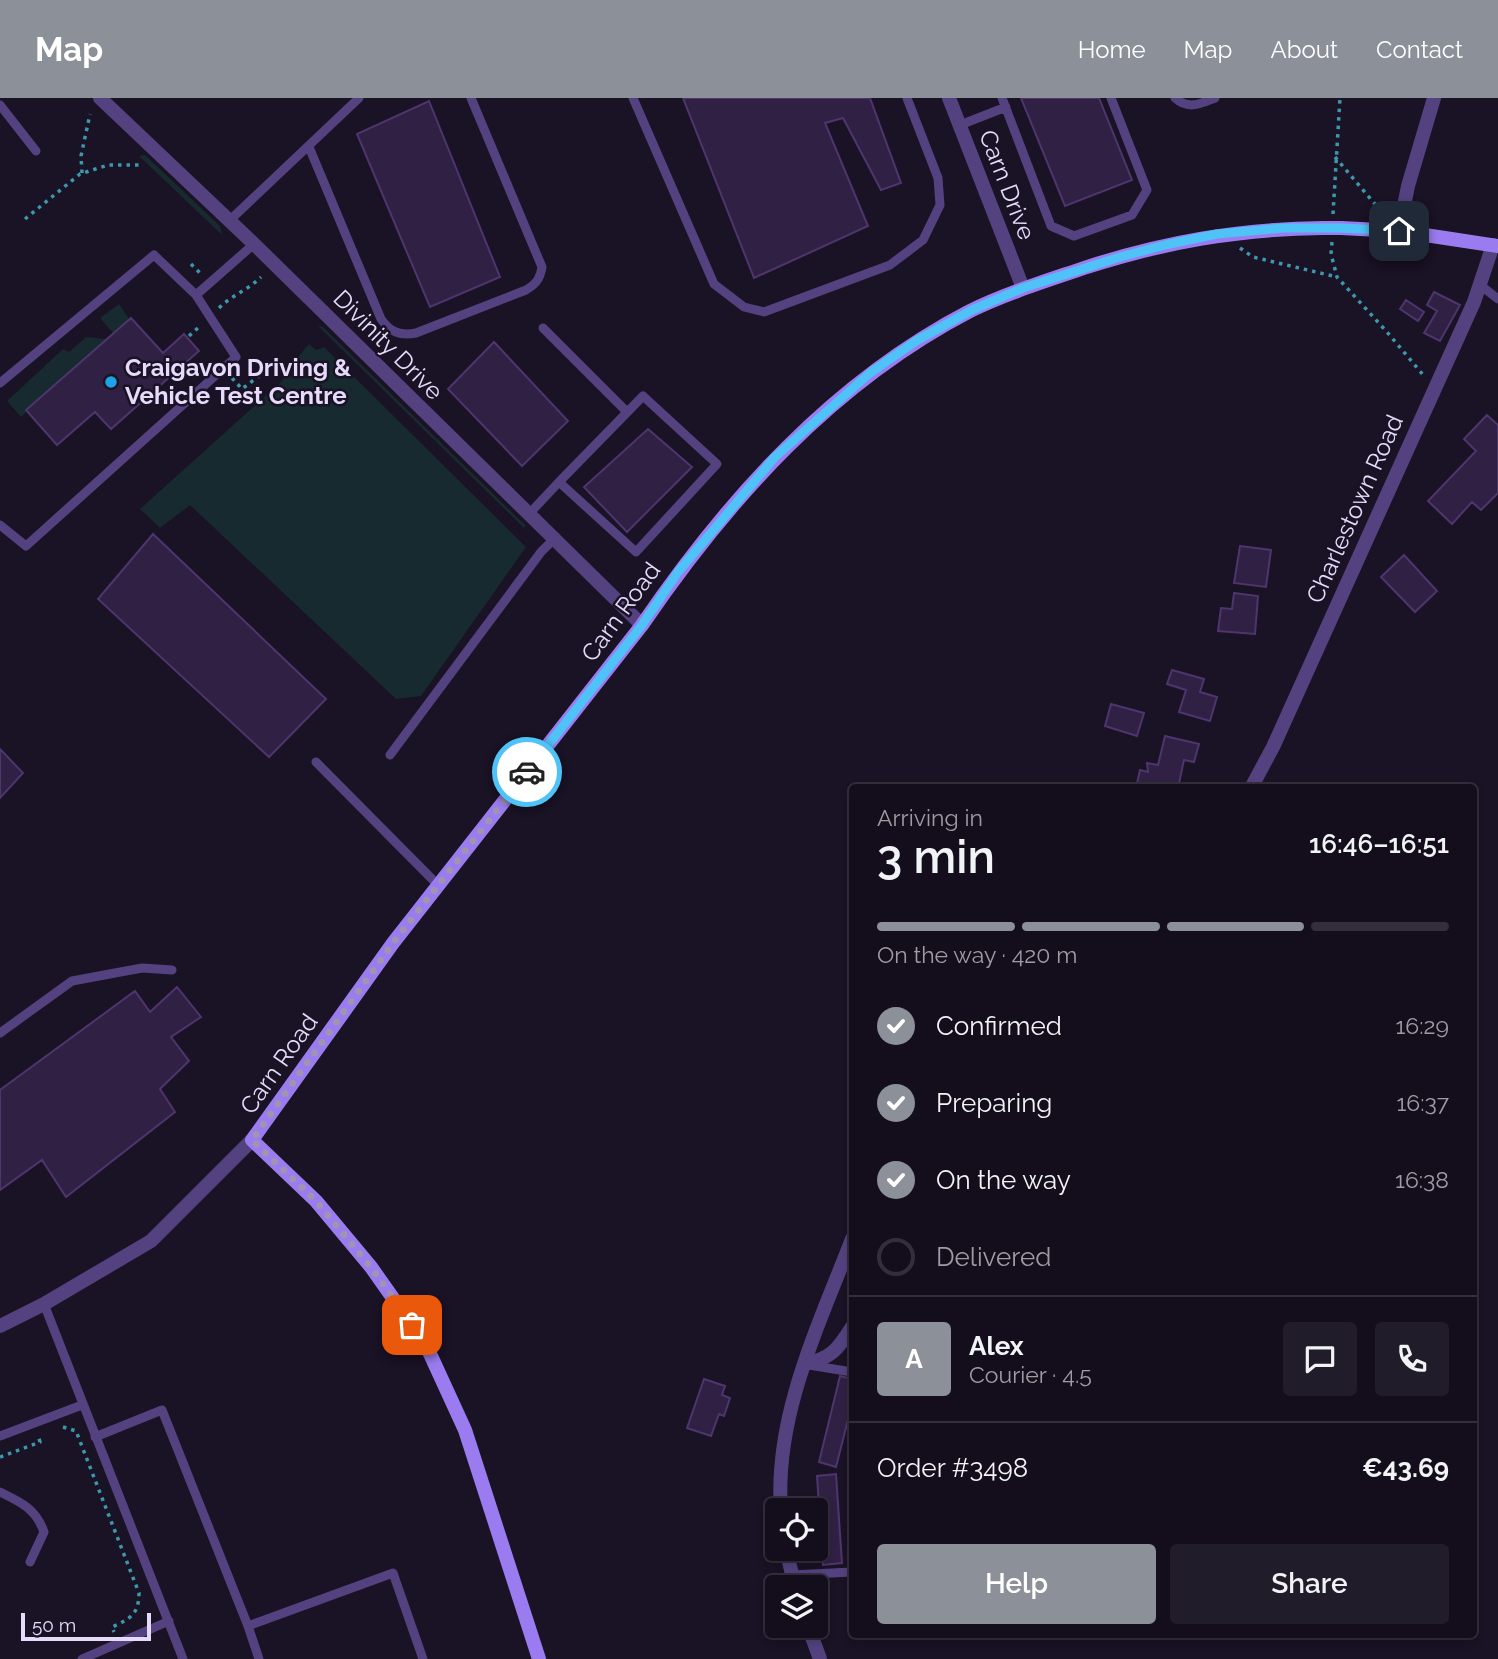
<!DOCTYPE html>
<html lang="en">
<head>
<meta charset="utf-8">
<style>
  body { margin:0; font-family:Raleway,sans-serif; background:#211c29; color:#f1f3f6; height:100vh; display:flex; flex-direction:column; font-size:26px; white-space:nowrap }
  * { box-sizing:border-box; margin:0 }
  p { font-size:23px; color:#9d9ca3 }
  .icon { flex:none; width:38px; height:38px; fill:none; stroke:currentColor; stroke-width:2; stroke-linecap:round; stroke-linejoin:round }
  .map { position:relative; flex:1; overflow:hidden }
  .details { position:absolute; left:849px; top:686px; width:628px; height:854px; display:flex; flex-direction:column; background:#140e1c; border-radius:7px; box-shadow:0 4px 10px #0003,0 0 0 2px #332e3b }
  .details>* { flex:none }
  .tools { position:absolute; left:765px; top:1400px; display:grid; gap:14px }
  .tools a { display:grid; place-items:center; width:63px; height:63px; border-radius:7px; background:#140e1c; box-shadow:0 4px 10px #0003,0 0 0 2px #332e3b; font-size:35px }
  .scale { position:absolute; left:21px; bottom:18px; width:130px; box-sizing:border-box; padding-left:7px; border:4px solid #e6dbfb; border-top:0; font-size:19px; line-height:24px; white-space:nowrap; color:#e6dbfb; -webkit-text-stroke:5px #1a1225; paint-order:stroke }
  .pin { position:absolute; display:grid; place-items:center; width:60px; height:60px; color:#fff; margin:-30px; border-radius:14px; box-shadow:0 4px 10px #0006 }
  .courier { position:absolute; display:grid; place-items:center; width:70px; height:70px; margin:-35px; border:5px solid #4fc3f7; border-radius:50%; background:#fff; color:#222; box-shadow:0 2px 9px #0007 }
  .overview em { font-style:normal; font-weight:600 }
  .overview div { display:flex; flex-direction:column-reverse }
  .overview { display:flex; align-items:center; justify-content:space-between; height:119px; padding:0 28px }
  h1 { font-size:46px; font-weight:600; line-height:52px }
  .bar { display:grid; grid-template-columns:repeat(4,1fr); gap:10px 7px; align-content:center; height:84px; padding:0 28px }
  .bar i { height:9px; border-radius:5px; background:#332e3b }
  .bar .selected { background:#8c9099 }
  .bar p { grid-column:span 4 }
  .line { display:flex; align-items:center; gap:18px; padding:0 28px; border-top:2px solid #332e3b }
  .line div { flex:1 }
  .round { display:grid; place-items:center; flex:none; width:74px; height:74px; border-radius:7px; background:#211c29 }
  ol { padding:0 28px; list-style:none }
  li { display:flex; align-items:center; gap:21px; height:77px }
  li p { margin-inline-start:auto }
  li .icon { padding:7px; border-radius:50%; background:#8c9099; color:#fff; stroke-width:4 }
  li:last-child { color:#9d9ca3 }
  li i { width:38px; height:38px; border:4px solid #332e3b; border-radius:50% }
  .cta { display:flex; gap:14px; margin-top:auto; padding:14px 28px }
  .cta a { flex:1; height:80px; border-radius:7px; background:#8c9099; color:#fff; font-size:28px; font-weight:600; line-height:80px; text-align:center }
  .cta a+a { background:#211c29; color:#f1f3f6 }
  header { display:flex; align-items:center; gap:42px; box-sizing:border-box; height:98px; padding:0 35px; background:#8c9099; color:#fff }
  header strong { font-size:33px }
  nav { display:flex; gap:38px; margin-inline-start:auto; font-size:24px }
  .map>svg:first-child { display:block }
</style>
</head>
<body>
<header>
<strong>Map</strong>
<nav><a>Home</a><a>Map</a><a>About</a><a>Contact</a></nav>
</header>
<div class="map">
<svg width="1498" height="1561" viewBox="0 0 1498 1561">
  <rect width="100%" height="100%" fill="#1a1225"/>
  <path fill="#162a2f" d="M145 57 220 128 222 137 139 58Z
    M119 206 130 222 113 235 100 220Z
    M318 228 323 229 526 428 524 430Z
    M86 239 106 241 21 319 7 303 63 251 69 254Z
    M309 246 316 252 324 249 526 449 421 598 396 601 190 407 160 430 140 411 282 283 287 272Z"/>
  <path fill="#302044" stroke="#4e356e" stroke-width="2" d="M683 0H870L901 85 881 92 843 20 825 25 868 128 754 180Z
    M1021 0H1099L1132 82 1065 108Z
    M429 3 500 179 430 209 357 36Z
    M1434 194 1460 207 1440 243 1424 235 1437 213 1427 207Z
    M1406 202 1424 214 1418 223 1400 211Z
    M131 220 163 255 184 236 199 253 111 331 95 314 57 347 26 312Z
    M494 244 568 323 522 368 448 291Z
    M1487 317 1498 327V395L1481 412 1472 404 1452 426 1428 403 1476 353 1464 341Z
    M648 331 692 369 627 434 584 389Z
    M153 436 326 601 269 659 98 501Z
    M1240 448 1271 452 1266 489 1234 485Z
    M1404 457 1437 493 1415 514 1381 479Z
    M1234 495 1258 498 1255 536 1218 533 1221 510 1232 511Z
    M1172 572 1204 581 1200 594 1217 599 1210 623 1179 614 1186 592 1167 586Z
    M1111 606 1144 615 1137 638 1105 628Z
    M1165 638 1199 646 1194 664 1184 662 1178 690H1136L1140 672 1148 674 1147 665 1158 667Z
    M0 651 23 675 0 700Z
    M177 889 201 919 171 939 189 963 160 991 175 1014 66 1099 42 1062 0 1092V992L135 893 150 914Z
    M840 1278 852 1281V1306L836 1369 819 1364Z
    M704 1281 725 1288 722 1297 730 1300 724 1318 719 1316 711 1338 687 1330Z
    M836 1376 842 1465 823 1467 817 1378Z"/>
  <g fill="none" stroke-linecap="round" stroke-linejoin="round">
    <path stroke="#3d98ac" stroke-width="3.5" stroke-dasharray="3.5 5" stroke-linecap="butt" d="M1335 59 1386 119
      M82 75 81 58 90 16
      M1333 116 1340 0
      M25 121 80 76 108 67H141
      M1332 144 1331 156 1337 179 1387 234 1424 278
      M1240 150 1253 159 1337 179
      M191 166 201 176
      M219 210C232 197 248 192 261 179
      M189 238 200 228
      M232 280 242 291 268 271
      M63 1329 76 1333 139 1495C139 1516 130 1521 112 1529L114 1534
      M0 1359 40 1344 38 1337"/>
    <path stroke="#53427f" stroke-width="9" d="M633 0 714 186 744 209 764 214 890 167 923 142 940 107 938 80 907 0
      M1002 0 1051 128 1074 138 1132 117 1147 92 1111 0
      M1175 0C1188 12 1200 6 1215 0
      M0 7 36 53
      M960 27 1006 9
      M309 49 381 221C390 234 400 238 416 235L526 192C536 186 540 181 542 169L471 0
      M229 123 359 0
      M1480 187 1498 201
      M196 197 254 146
      M543 230 627 314
      M0 285 154 157 196 197 236 259 26 448 0 427
      M528 417 559 384 636 454 717 366 643 298 559 384
      M390 657 541 454 554 441
      M316 664 438 787
      M0 935 72 883 142 870 172 872
      M44 1206 183 1561
      M809 1267 852 1274
      M0 1338 82 1307
      M95 1339 162 1312 248 1528 259 1561
      M0 1394C21 1404 36 1411 44 1434L30 1464
      M792 1477 852 1474
      M248 1528 393 1475 423 1561
      M82 1561 169 1523"/>
    <path stroke="#53427f" stroke-width="14" d="M100 0 254 146 642 527
      M949 0 1023 190
      M1399 133 1408 88 1434 0
      M1251 690 1273 649 1474 204 1493 147
      M805 1266C832 1260 838 1251 852 1229
      M781 1412C774 1318 819 1227 852 1141
      M786 1451 795 1489
      M808 1528 820 1561"/>
    <path stroke="#53427f" stroke-width="14" d="M0 1228 44 1206 151 1143 252 1042"/>
    <path stroke="#9b7cf0" stroke-width="14" d="M1341 130 1399 133 1498 148
      M539 1561 465 1332 426 1247 371 1169 316 1103 252 1042 393 845 642 527C728 401 833 284 970 213 1007 195 1046 183 1084 170 1164 144 1238 131 1323 130"/>
    <path stroke="#9b7cf0" stroke-width="14" d="M1323 130H1341"/>
  </g>
  <g fill="none" stroke-linecap="round" stroke-linejoin="round">
    <path stroke="#9f95b0" stroke-width="7" stroke-dasharray="0 12.6" d="M412 1227 371 1169 316 1103 252 1042 393 845 527 674"/>
    <path stroke="#4fc3f7" stroke-width="9" d="M527 674 642 527 678 474 775 359 870 275 916 243 972 212 1023 190 1120 159 1165 147 1217 136 1283 130H1341L1399 133"/>
  </g>
  <circle fill="#1ca2e6" stroke="#1a1225" stroke-width="2.5" cx="111" cy="284" r="7"/>
  <g text-anchor="middle" stroke-width="5" stroke-linejoin="round" paint-order="stroke">
    <g font-size="24" fill="#e6dbfb" stroke="#1a1225">
      <text transform="translate(1007 87) rotate(69)" y="8">Carn Drive</text>
      <text transform="translate(388 247) rotate(45)" y="8">Divinity Drive</text>
      <text transform="translate(1355 411) rotate(-66)" y="8">Charlestown Road</text>
      <text transform="translate(621 514) rotate(-54)" y="8">Carn Road</text>
      <text transform="translate(279 966) rotate(-55)" y="8">Carn Road</text>
    </g>
    <g font-size="24" font-weight="bold" fill="#e6dbfb" stroke="#1a1225" text-anchor="start">
      <text x="125" y="278">Craigavon Driving &amp;<tspan x="125" dy="28">Vehicle Test Centre</tspan></text>
    </g>
  </g>
</svg>
<div class="tools">
<a><svg class="icon" aria-label="locate" viewBox="0 0 24 24"><circle cx="12" cy="12" r="6"/><path d="M12 2v4M12 18v4M2 12h4M18 12h4"/></svg></a>
<a><svg class="icon" aria-label="layers" viewBox="0 0 24 24"><path d="M12 4l9 5-9 5-9-5zM3 14l9 5 9-5"/></svg></a>
</div>
<div class="scale">50 m</div>
<div class="pin" style="left:412px;top:1227px;background:#ea580c"><svg class="icon" aria-label="bag" viewBox="0 0 24 24"><path d="M5 8h14l-1 12H6zM9 8a3 3 0 0 1 6 0"/></svg></div>
<div class="pin" style="left:1399px;top:133px;background:#1f2937"><svg class="icon" aria-label="home" viewBox="0 0 24 24"><path d="M3 11l9-7 9 7M6 9v11h12V9"/></svg></div>
<div class="courier" style="left:527px;top:674px"><svg class="icon" aria-label="car" viewBox="0 0 24 24"><path d="M5 17H2v-5l4-1 3-4h7l3 4 3 1v5h-3M9 17h6M6 11h13"/><circle cx="7" cy="17" r="2"/><circle cx="17" cy="17" r="2"/></svg></div>
<section class="details">
<div class="overview"><div><h1>3 min</h1><p>Arriving in</p></div><em>16:46–16:51</em></div>
<div class="bar"><i class="selected"></i><i class="selected"></i><i class="selected"></i><i></i><p>On the way · 420 m</p></div>
<ol>
<li><svg class="icon" aria-label="check" viewBox="0 0 24 24"><path d="M5 12l5 5 9-10"/></svg>Confirmed<p>16:29</p></li>
<li><svg class="icon" aria-label="check" viewBox="0 0 24 24"><path d="M5 12l5 5 9-10"/></svg>Preparing<p>16:37</p></li>
<li><svg class="icon" aria-label="check" viewBox="0 0 24 24"><path d="M5 12l5 5 9-10"/></svg>On the way<p>16:38</p></li>
<li><i></i>Delivered</li>
</ol>
<div class="line" style="height:126px"><b class="round" style="background:#8c9099;color:#fff">A</b><div><b>Alex</b><p>Courier · 4.5</p></div><a class="round"><svg class="icon" aria-label="chat" viewBox="0 0 24 24"><path d="M4 5h16v11H9l-5 4z"/></svg></a><a class="round"><svg class="icon" aria-label="phone" viewBox="0 0 24 24"><path d="M5 4h4l2 5-3 2q2 4 5 5l2-3 5 2v4C11 20 4 13 5 4z"/></svg></a></div>
<div class="line" style="height:91px"><div>Order #3498</div><b>€43.69</b></div>
<div class="cta"><a>Help</a><a>Share</a></div>
</section>
</div>
</body>
</html>
